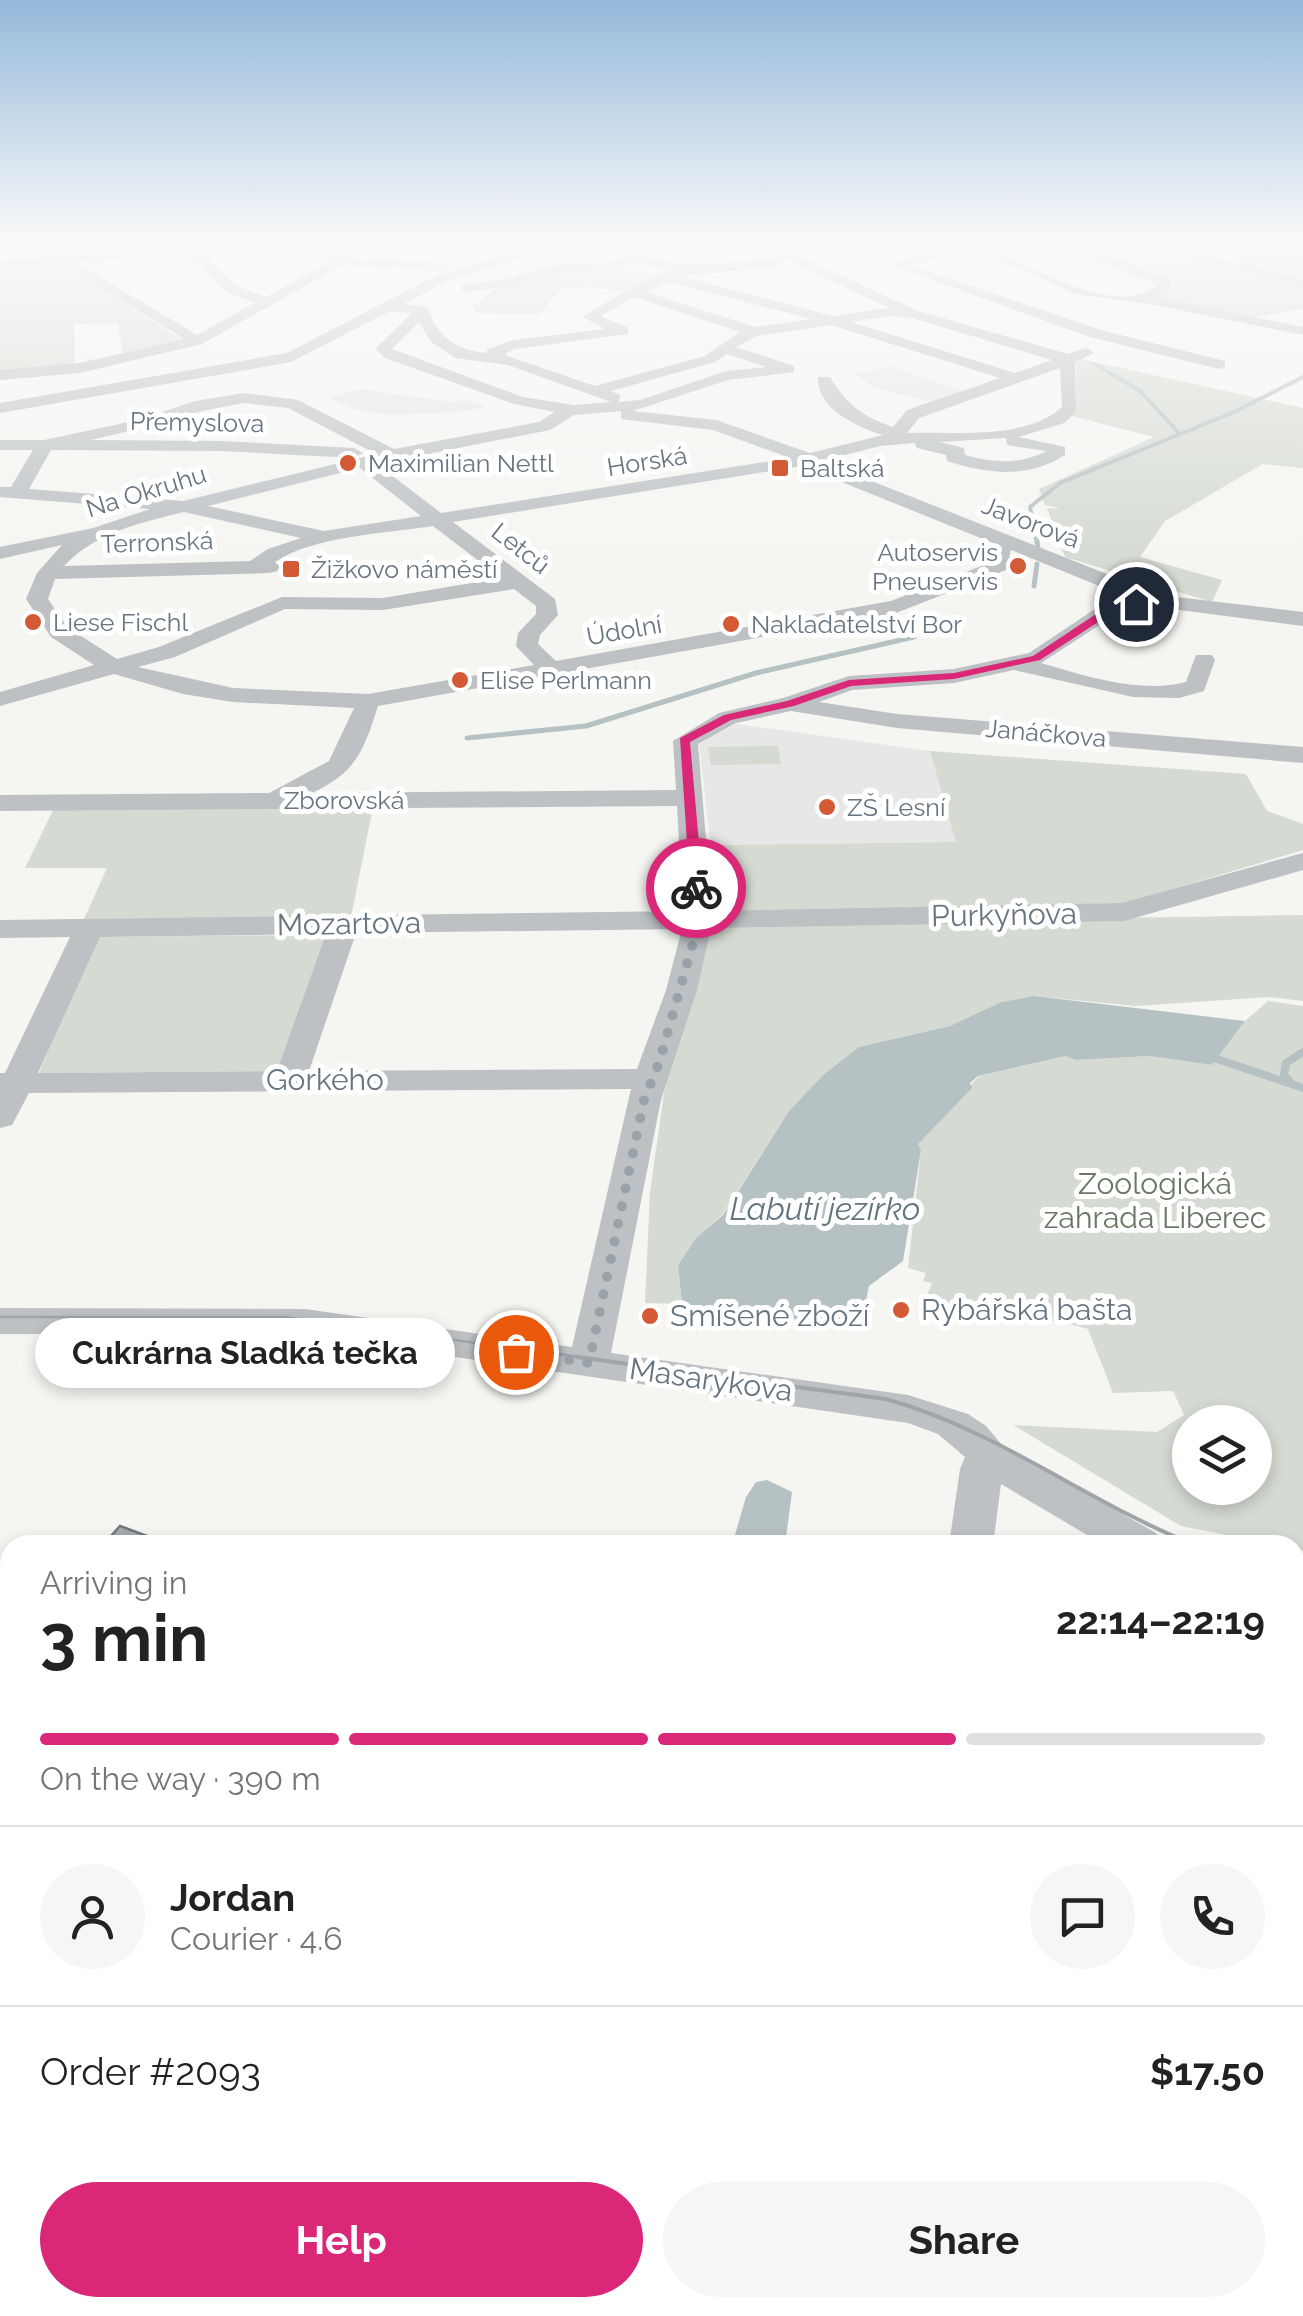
<!DOCTYPE html>
<html lang="en">
<head>
<meta charset="utf-8">
<style>
  body { margin:0; font-family:Raleway,sans-serif; background:#f6f6f6; color:#222; height:100vh; display:flex; flex-direction:column; font-size:38px; white-space:nowrap }
  * { box-sizing:border-box; margin:0 }
  p { font-size:32px; color:#767676 }
  .icon { flex:none; width:55px; height:55px; fill:none; stroke:currentColor; stroke-width:2; stroke-linecap:round; stroke-linejoin:round }
  .map { position:relative; flex:1; overflow:hidden }
  .details { position:absolute; left:0px; top:1535px; width:1305px; height:782px; display:flex; flex-direction:column; background:#fff; border-radius:30px 30px 0 0; box-shadow:0 5px 15px #0003 }
  .details>* { flex:none }
  .fabs { position:absolute; left:1172px; top:1405px; display:grid; gap:20px }
  .fabs a { display:grid; place-items:center; width:100px; height:100px; border-radius:50%; background:#fff; box-shadow:0 5px 15px #0003; font-size:50px }
  .pin { position:absolute; display:grid; place-items:center; width:85px; height:85px; color:#fff; margin:-42px; border:5px solid #fff; border-radius:50%; box-shadow:0 2px 10px #0007 }
  .courier { position:absolute; display:grid; place-items:center; width:100px; height:100px; margin:-50px; border:8px solid #db2777; border-radius:50%; background:#fff; color:#222; box-shadow:0 2px 12px #0007 }
  .bubble { position:absolute; height:70px; border-radius:35px; background:#fff; box-shadow:0 5px 15px #0003; font-size:32px; font-weight:700; line-height:70px; text-align:center }
  .headline em { font-style:normal; font-weight:700 }
  .headline div { display:flex; flex-direction:column-reverse }
  .headline { display:flex; align-items:center; justify-content:space-between; height:170px; padding:0 40px }
  h1 { font-size:65px; font-weight:700; line-height:75px }
  .bar { display:grid; grid-template-columns:repeat(4,1fr); gap:15px 10px; align-content:center; height:120px; padding:0 40px }
  .bar i { height:12px; border-radius:8px; background:#e0e0e0 }
  .bar .active { background:#db2777 }
  .bar p { grid-column:span 4 }
  .line { display:flex; align-items:center; gap:25px; padding:0 40px; border-top:2px solid #e0e0e0 }
  .line div { flex:1 }
  .round { display:grid; place-items:center; flex:none; width:105px; height:105px; border-radius:52px; background:#f6f6f6 }
  .primary-button { display:flex; gap:20px; margin-top:auto; padding:20px 40px }
  .primary-button a { flex:1; height:115px; border-radius:60px; background:#db2777; color:#fff; font-size:40px; font-weight:700; line-height:115px; text-align:center }
  .primary-button a+a { background:#f6f6f6; color:#222 }
  .map>svg:first-child { display:block }
</style>
</head>
<body>
<div class="map">
<svg width="1303" height="2316" viewBox="0 0 1303 2316">
  <rect width="100%" height="100%" fill="#f5f5f2"/>
  <path fill="#e6e7e6" d="M894 367 907 372 962 391 935 403 875 388 853 373Z
    M360 389 452 402 464 400 486 407 460 412 391 415 357 410 328 398Z
    M736 724 930 751 957 842 711 845 699 744Z"/>
  <path fill="#d5dad2" fill-rule="evenodd" d="M1246 241H1303V309L1250 318 1155 297 1175 285 1110 260 1196 256 1237 264 1240 253 1227 245Z
    M567 262 661 274 629 291 564 286 539 314 478 313 472 307 500 285 520 280 471 287Z
    M29 264 72 267 68 268 184 341 90 364 89 360 123 356 118 323 74 324 75 366 0 373V266Z
    M1076 358 1303 408V468L1263 464 1165 521 1140 557 1222 580 1212 602 1065 557 1047 508 1061 509 1045 505 1039 489 1154 437 1072 416 1076 397Z
    M778 746 781 764 711 765 708 747Z
    M930 751 1246 774 1267 811 1303 824V850L1126 903 717 913 711 845 956 842Z
    M373 807 351 917 84 919 107 868H25L53 810Z
    M1303 915V1001L1269 997 1135 1006 1034 996 1001 1002 950 1026 859 1047 823 1075 789 1111 722 1215 696 1238 678 1265 682 1304 645 1303 650 1192 664 1093 701 931 718 924Z
    M326 935 292 1071 39 1073 95 937Z
    M1268 1001 1303 1006V1551L1295 1549V1545H1276L1181 1526 1013 1425 1157 1432 1184 1415 1173 1391 1113 1393 1088 1329C1034 1313 979 1316 925 1301L932 1283 923 1281 926 1273 908 1268 921 1150 917 1144 979 1076 1066 1056 1076 1060 1149 1056 1212 1065 1245 1021ZM1190 1422H1255V1488H1190Z
    M0 1851 10 1856V2292L0 2284Z
    M1295 1962 1303 1968V2316H1130V2308H1295Z
    M29 2308H661L660 2316H38Z"/>
  <path fill="#b6c1c4" d="M1034 996 1245 1021 1212 1065 1149 1056 1076 1060 1066 1056 978 1076 970 1083 972 1088 918 1144 921 1150 903 1261 869 1286 860 1328 682 1304 678 1265 696 1238 723 1215 789 1111 823 1075 859 1047 950 1026 1001 1002Z
    M767 1480 792 1492 785 1545H732L746 1497 756 1482Z"/>
  <g fill="none" stroke-linecap="round" stroke-linejoin="round">
    <path stroke="#b6c1c4" stroke-width="2.5" d="M1095 364 1114 376"/>
    <path stroke="#b6c1c4" stroke-width="4" d="M1110 373 1140 391 1179 433
      M1037 544 1030 507 1060 483 1232 413 1303 377"/>
    <path stroke="#b6c1c4" stroke-width="5" d="M1037 541 1038 549
      M1034 586 1037 564
      M467 738 586 726 756 673 914 637"/>
    <path stroke="#b6c1c4" stroke-width="8" d="M1208 1056 1303 1088
      M1291 1083 1284 1075 1286 1063 1303 1052"/>
    <path fill="#bdc1c4" fill-rule="evenodd" d="M247 241H297L291 245 202 252 236 286 266 297 329 262 313 255 319 251 341 257 443 263 450 267 443 271 342 265 202 344 80 373 0 380V370L80 363 184 339 72 270 50 265 0 269V261ZM188 253 226 292 255 303 197 335 77 263Z
      M463 241 513 243 519 247 513 251 466 248 460 244Z
      M558 241H577L447 281 404 304 428 307C435 336 457 350 486 353L488 349 513 340 605 329 583 317 628 289 672 270 634 263 607 271 548 274 519 285 467 292 462 291V285L516 277 546 266 606 263 633 255 686 265 773 259 777 246 802 241 801 246 789 251 918 311 1068 354 1086 348 1094 353 1075 362 1076 412 1064 423 1019 437 1065 447V455C1028 479 987 474 947 461L946 455 917 448 915 443 880 446 821 461 1160 595 1303 612V626L1156 607 1118 613 1041 663C1085 676 1141 694 1186 682L1196 655H1212L1215 660 1204 691 1179 698 1133 697 1014 670 954 683 852 690 819 702 897 714 1303 747V763L897 728 791 711 736 723 698 744 712 911 1122 903 1303 853V870L1124 921 711 928 697 990 661 1100 611 1353 908 1395 968 1414 986 1426 1002 1445 1156 1533 1162 1545H1104L1001 1484 993 1545H949L960 1469 965 1457 938 1434 908 1423 305 1335 0 1334V1308L305 1309 572 1347 631 1089 29 1093 12 1125 0 1128V1073H5L70 937 0 938V920L683 911 677 806 0 811V795L269 793 329 761 354 708 233 702 183 694 114 674 0 706V692L94 665 51 637 26 599 37 573 62 545 0 559V547L93 528 150 509 0 497V487H11L33 450H0V440H44L138 420 195 401 244 393 298 400 394 449 539 422 555 412 514 404 385 358 375 349 412 313 390 311 291 362 0 413V403L287 353 437 275ZM786 259 889 308 832 316 681 276 778 267ZM668 282 812 319 755 327 646 292ZM634 297 740 332 705 356 595 386 507 356 506 353 515 349 628 334V328L601 316ZM889 316 912 318 1052 360 1015 373 851 322ZM419 322 431 342 456 358 508 365 611 402 574 405 523 397 392 349ZM831 325 1000 378 907 410 893 427C863 417 846 404 830 377H818C816 408 857 427 883 435L810 453 716 420 633 411 728 380 794 372V366L736 347 757 336ZM727 354 766 367 726 371 640 400 619 402 620 395 611 391 715 362ZM1060 368 1062 407C1025 441 953 431 907 433L919 418ZM244 403 288 408 376 454 183 501 29 489 51 450 222 451 354 458 363 453 354 448 222 441 91 440C143 429 192 411 244 403ZM621 411V419L713 430 790 458 441 513 377 464 550 430 574 415ZM1006 438 1007 445 1046 451C1021 465 992 463 965 455L964 448 940 442ZM802 466 993 543 989 563 891 601 556 661 538 644 540 635 558 615 555 599 453 522ZM360 468 421 516 324 531 208 506ZM184 512 301 538 268 549 250 561 64 566C96 532 140 523 184 512ZM433 526 501 578 383 598 282 597 159 647 117 659 67 627 48 599 55 579 270 573 277 571 280 567 275 562C313 536 388 533 433 526ZM1011 550 1131 599 1104 603 1029 653 954 669 849 676 783 698 719 713 673 741 676 790 312 793C356 773 364 750 378 706L896 613 1006 570ZM514 589 536 606V614L518 633 516 646 534 665 368 694 233 688 138 667 175 657 285 609 383 610ZM682 929 666 990 637 1069 309 1071 356 933ZM326 934 277 1071 38 1073 100 937Z
      M997 241H1072L1170 280 1172 289 1156 297 1303 327V335L1150 304 1076 294 976 250 909 265 1101 330 1225 361V367L1219 369 1090 337 888 264 965 243ZM1048 245 1066 247 1158 285C1152 288 1143 294 1137 295 1096 304 1029 267 993 249Z
      M1204 255 1303 279V287L1204 261Z
      M1295 1570 1303 1571V1605L1295 1604Z
      M1295 1893 1303 1896V1946L1295 1943Z"/>
    <path stroke="#9fa5a9" stroke-width="2.5" d="M0 1317H284L596 1359"/>
    <path stroke="#9fa5a9" stroke-width="4" d="M577 1357 886 1399C998 1430 1088 1503 1195 1545
      M1295 1580 1303 1581"/>
  </g>
  <path fill="#8e9498" d="M10 1644V1818L0 1813V1654Z
    M1053 2308H1126V2316H1053Z"/>
  <path fill="#a5acb1" stroke="#74787c" stroke-width="2.5" d="M120 1526 171 1545H103Z
    M10 1644V1788L0 1783V1654Z
    M710 2308H1021V2316H707Z
    M1063 2308H1126V2316H1063Z"/>
  <linearGradient id="sky" x2="0" y2="1"><stop stop-color="#94b9da"/><stop offset="0.43" stop-color="#fafaf9"/><stop offset="1" stop-color="#fafaf9" stop-opacity="0"/></linearGradient>
  <rect width="1303" height="565" fill="url(#sky)"/>
  <path fill="#db2777" d="M1136 601 1140 606 1115 611 1040 660 954 679 851 686 794 706 731 720 690 742 703 888 696 892 690 888 680 738 724 715 787 701 849 680 954 673 1033 656 1108 606Z"/>
  <g fill="none" stroke-linecap="round" stroke-linejoin="round">
    <path stroke="#99a2a8" stroke-width="10" stroke-dasharray="0 18" d="M516 1352 589 1363 644 1100 659 1063 695 936 696 888"/>
  </g>
  <g fill="#d35a35" stroke="#fff" stroke-width="4">
    <circle cx="348" cy="463" r="10"/>
    <rect x="770" y="458" width="20" height="20" rx="5"/>
    <circle cx="1018" cy="566" r="10"/>
    <rect x="281" y="559" width="20" height="20" rx="5"/>
    <circle cx="33" cy="622" r="10"/>
    <circle cx="731" cy="624" r="10"/>
    <circle cx="460" cy="680" r="10"/>
    <circle cx="827" cy="807" r="10"/>
    <circle cx="901" cy="1310" r="10"/>
    <circle cx="650" cy="1316" r="10"/>
  </g>
  <g text-anchor="middle" stroke-width="10" stroke-linejoin="round" paint-order="stroke">
    <g font-size="25" fill="#677580" stroke="#fff">
      <text transform="translate(197 422) rotate(1)" y="9">Přemyslova</text>
      <text transform="translate(647 461) rotate(-9)" y="9">Horská</text>
      <text transform="translate(146 491) rotate(-17)" y="9">Na Okruhu</text>
      <text transform="translate(1031 522) rotate(21)" y="9">Javorová</text>
      <text transform="translate(157 542) rotate(-2)" y="9">Terronská</text>
      <text transform="translate(521 548) rotate(38)" y="9">Letců</text>
      <text transform="translate(624 630) rotate(-10)" y="9">Údolní</text>
      <text transform="translate(1046 733) rotate(5)" y="9">Janáčkova</text>
      <text x="344" y="809">Zborovská</text>
    </g>
    <g font-size="25" fill="#677580" stroke="#fff" text-anchor="start">
      <text x="368" y="472">Maximilian Nettl</text>
      <text x="800" y="477">Baltská</text>
      <text x="998" y="561" text-anchor="end">Autoservis<tspan x="998" dy="29">Pneuservis</tspan></text>
      <text x="311" y="578">Žižkovo náměstí</text>
      <text x="53" y="631">Liese Fischl</text>
      <text x="751" y="633">Nakladatelství Bor</text>
      <text x="480" y="689">Elise Perlmann</text>
      <text x="847" y="816">ZŠ Lesní</text>
    </g>
    <g font-size="30" fill="#677580" stroke="#fff">
      <text transform="translate(1004 915) rotate(-1)" y="10">Purkyňova</text>
      <text transform="translate(349 924) rotate(-1)" y="10">Mozartova</text>
      <text x="325" y="1090">Gorkého</text>
      <text transform="translate(711 1380) rotate(8)" y="10">Masarykova</text>
    </g>
    <g font-size="30" fill="#697865" stroke="#fff">
      <text x="1155" y="1194">Zoologická<tspan x="1155" dy="34">zahrada Liberec</tspan></text>
    </g>
    <g font-size="30" fill="#677580" stroke="#fff" text-anchor="start">
      <text x="921" y="1320">Rybářská bašta</text>
      <text x="670" y="1326">Smíšené zboží</text>
    </g>
    <g font-size="32" font-style="italic" fill="#63767d" stroke="#fff">
      <text x="825" y="1220">Labutí jezírko</text>
    </g>
  </g>
</svg>
<div class="fabs">
<a><svg class="icon" aria-label="layers" viewBox="0 0 24 24"><path d="M12 4l9 5-9 5-9-5zM3 14l9 5 9-5"/></svg></a>
</div>
<div class="pin" style="left:516px;top:1352px;background:#ea580c"><svg class="icon" aria-label="bag" viewBox="0 0 24 24"><path d="M5 8h14l-1 12H6zM9 8a3 3 0 0 1 6 0"/></svg></div>
<div class="pin" style="left:1136px;top:604px;background:#1f2937"><svg class="icon" aria-label="home" viewBox="0 0 24 24"><path d="M3 11l9-7 9 7M6 9v11h12V9"/></svg></div>
<div class="courier" style="left:696px;top:888px"><svg class="icon" aria-label="bike" viewBox="0 0 24 24"><circle cx="6" cy="16" r="4"/><circle cx="18" cy="16" r="4"/><path d="M6 16l4-8h5l3 8M10 8l3 8H6M13 5h3"/></svg></div>
<div class="bubble" style="left:35px;top:1318px;width:420px">Cukrárna Sladká tečka</div>
<section class="details">
<div class="headline"><div><h1>3 min</h1><p>Arriving in</p></div><em>22:14–22:19</em></div>
<div class="bar"><i class="active"></i><i class="active"></i><i class="active"></i><i></i><p>On the way · 390 m</p></div>
<div class="line" style="height:180px"><a class="round"><svg class="icon" aria-label="person" viewBox="0 0 24 24"><circle cx="12" cy="8" r="4"/><path d="M4 21q1-7 8-7t8 7"/></svg></a><div><b>Jordan</b><p>Courier · 4.6</p></div><a class="round"><svg class="icon" aria-label="chat" viewBox="0 0 24 24"><path d="M4 5h16v11H9l-5 4z"/></svg></a><a class="round"><svg class="icon" aria-label="phone" viewBox="0 0 24 24"><path d="M5 4h4l2 5-3 2q2 4 5 5l2-3 5 2v4C11 20 4 13 5 4z"/></svg></a></div>
<div class="line" style="height:130px"><div>Order #2093</div><b>$17.50</b></div>
<div class="primary-button"><a>Help</a><a>Share</a></div>
</section>
</div>
</body>
</html>
